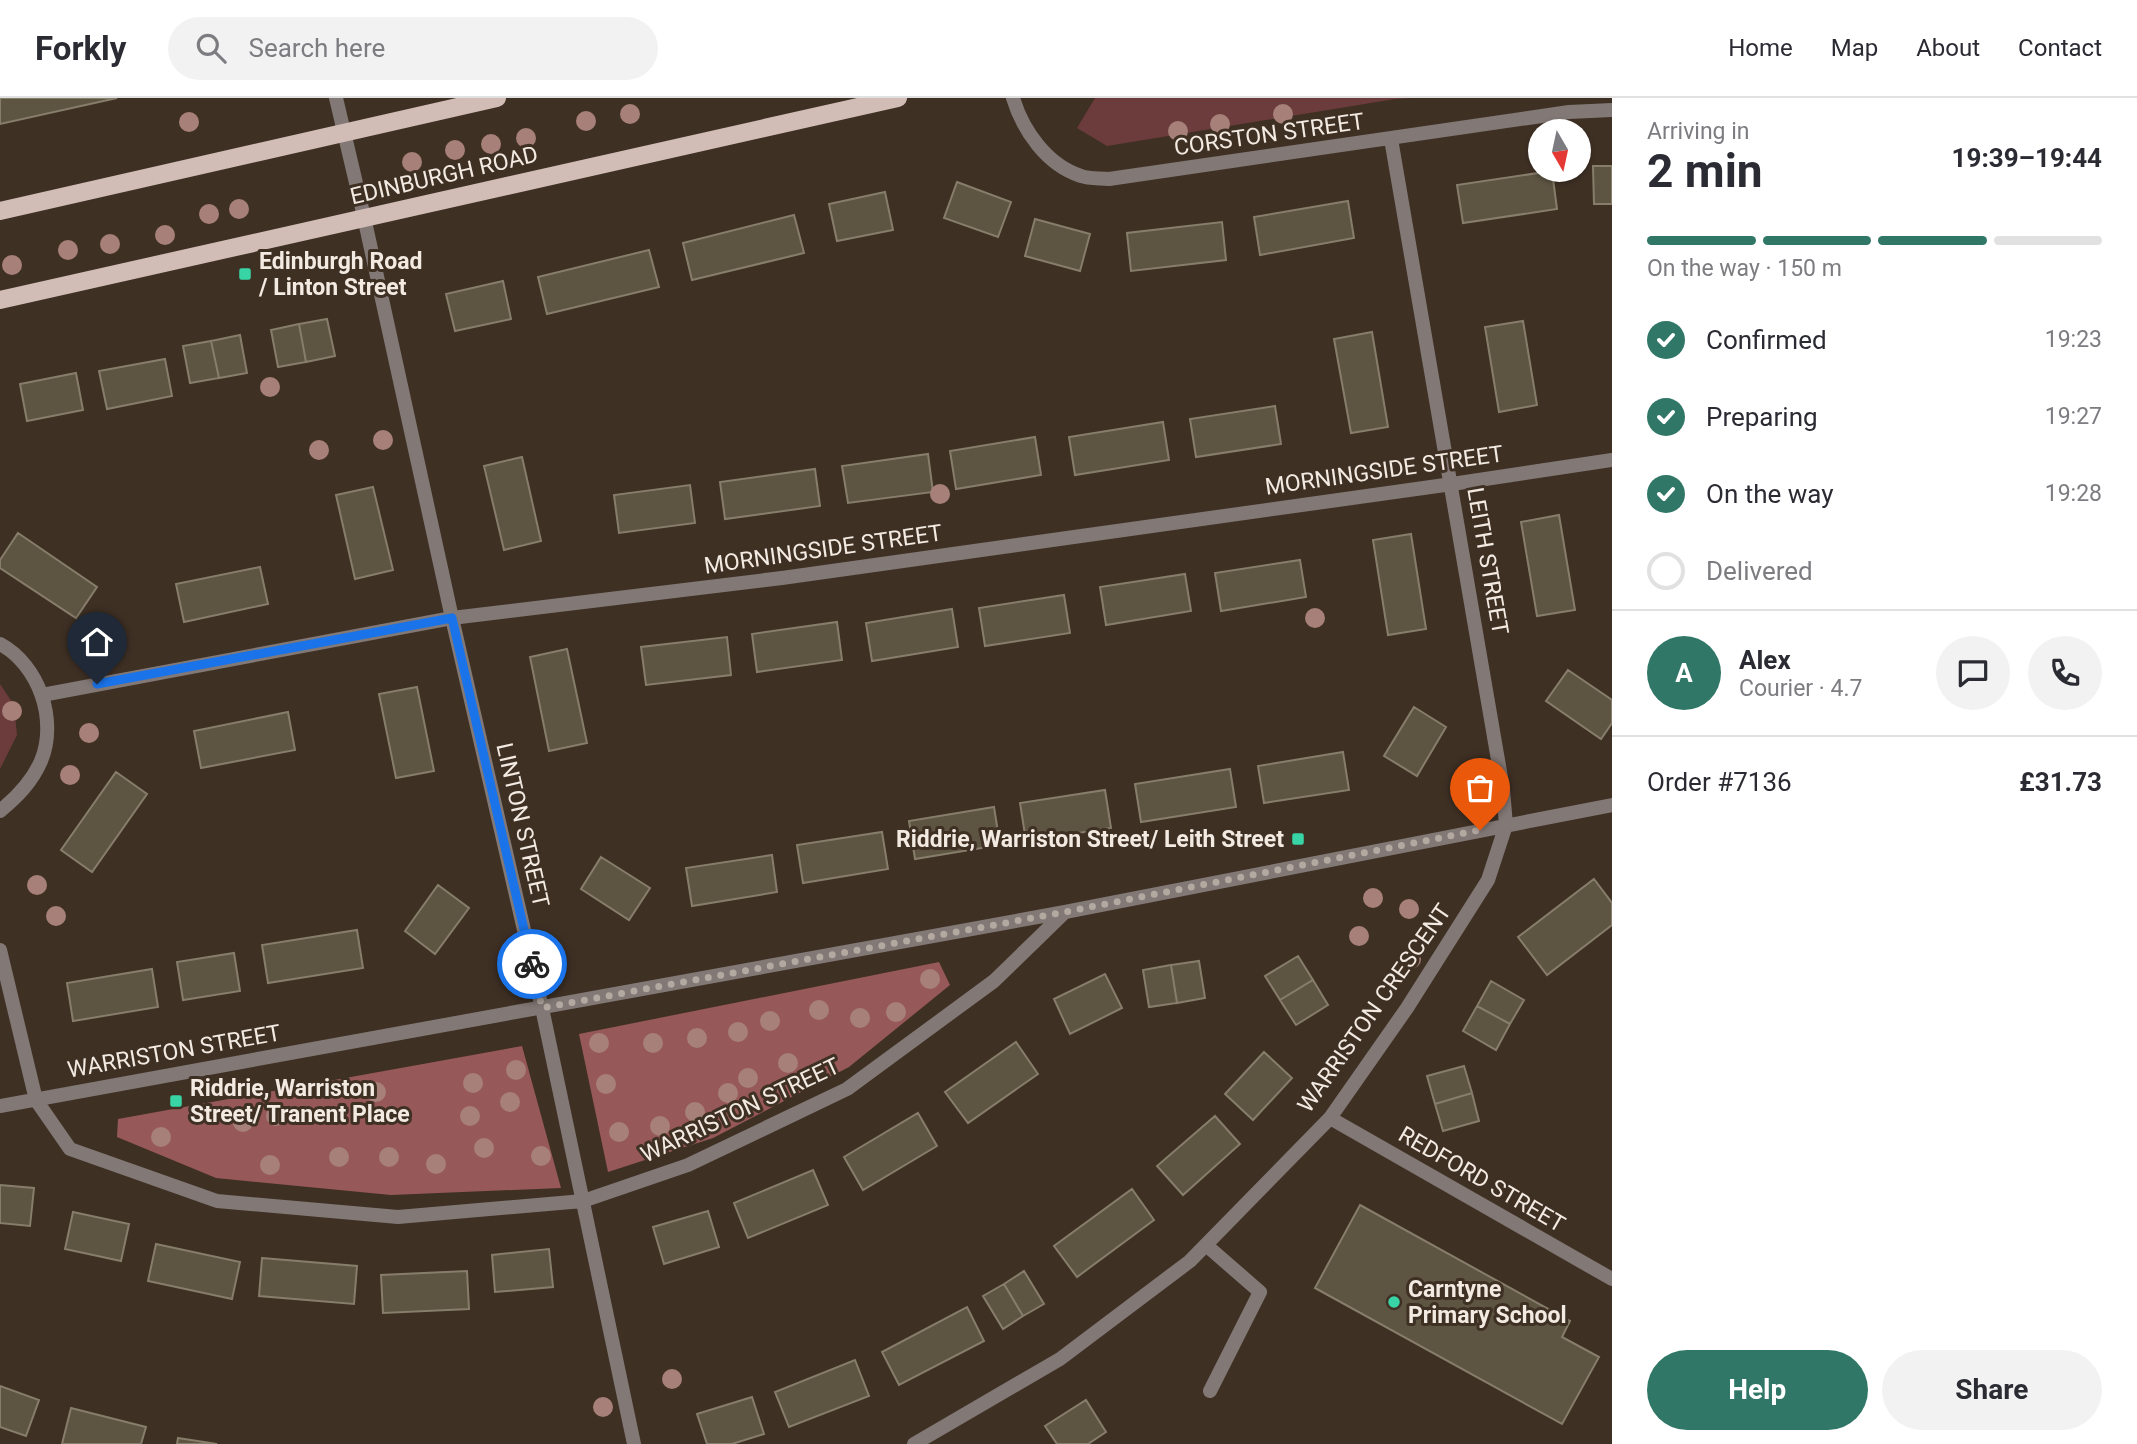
<!DOCTYPE html>
<html lang="en">
<head>
<meta charset="utf-8">
<style>
  body { margin:0; font-family:Roboto,sans-serif; background:#f2f2f3; color:#2b2b33; height:100vh; display:flex; flex-direction:column; font-size:26px; white-space:nowrap }
  * { box-sizing:border-box; margin:0 }
  p { font-size:23px; color:#7c7c81 }
  .icon { flex:none; width:38px; height:38px; fill:none; stroke:currentColor; stroke-width:2; stroke-linecap:round; stroke-linejoin:round }
  .map { position:relative; flex:1; overflow:hidden }
  .drawer { display:flex; flex-direction:column; background:#fff; width:525px }
  .drawer>* { flex:none }
  .needle { width:46px; rotate:171deg }
  .tools { position:absolute; left:1528px; top:21px; display:grid; gap:14px }
  .tools a { display:grid; place-items:center; width:63px; height:63px; border-radius:50%; background:#fff; box-shadow:0 2px 5px #0004; font-size:35px }
  .pin { position:absolute; display:grid; place-items:center; width:60px; height:60px; color:#fff; margin:-72px -30px; border-radius:50% 50% 50% 0; rotate:-45deg; box-shadow:0 0 7px #0007 }
  .pin .icon { rotate:45deg }
  .courier { position:absolute; display:grid; place-items:center; width:70px; height:70px; margin:-35px; border:5px solid #1a73e8; border-radius:50%; background:#fff; color:#222; box-shadow:0 2px 9px #0007 }
  .headline em { font-style:normal; font-weight:700 }
  .headline div { display:flex; flex-direction:column-reverse }
  .headline { display:flex; align-items:center; justify-content:space-between; height:119px; padding:0 35px }
  h1 { font-size:46px; font-weight:700; line-height:52px }
  .bar { display:grid; grid-template-columns:repeat(4,1fr); gap:10px 7px; align-content:center; height:84px; padding:0 35px }
  .bar i { height:9px; border-radius:5px; background:#e1e1e2 }
  .bar .current { background:#317767 }
  .bar p { grid-column:span 4 }
  .line { display:flex; align-items:center; gap:18px; padding:0 35px; border-top:2px solid #e1e1e2 }
  .line div { flex:1 }
  .round { display:grid; place-items:center; flex:none; width:74px; height:74px; border-radius:37px; background:#f2f2f3 }
  ol { padding:0 35px; list-style:none }
  li { display:flex; align-items:center; gap:21px; height:77px }
  li p { margin-inline-start:auto }
  li .icon { padding:7px; border-radius:50%; background:#317767; color:#fff; stroke-width:4 }
  li:last-child { color:#7c7c81 }
  li i { width:38px; height:38px; border:4px solid #e1e1e2; border-radius:50% }
  .button { display:flex; gap:14px; margin-top:auto; padding:14px 35px }
  .button a { flex:1; height:80px; border-radius:42px; background:#317767; color:#fff; font-size:28px; font-weight:700; line-height:80px; text-align:center }
  .button a+a { background:#f2f2f3; color:#2b2b33 }
  header { display:flex; align-items:center; gap:42px; box-sizing:border-box; height:98px; padding:0 35px; background:#fff; border-bottom:2px solid #e1e1e2 }
  header strong { font-size:33px }
  nav { display:flex; gap:38px; margin-inline-start:auto; font-size:24px }
  .search { width:490px; height:63px; background:#f2f2f3; display:flex; align-items:center; gap:18px; box-sizing:border-box; padding:0 24px; border-radius:38px; color:#7c7c81; font-size:26px }
  main { display:flex; flex:1; min-height:0 }
  .map>svg:first-child { display:block }
</style>
</head>
<body>
<header>
<strong>Forkly</strong>
<div class="search"><svg class="icon" aria-label="search" viewBox="0 0 24 24"><circle cx="10" cy="10" r="6"/><path d="M15 15l6 6"/></svg>Search here</div>
<nav><a>Home</a><a>Map</a><a>About</a><a>Contact</a></nav>
</header>
<main>
<div class="map">
<svg width="1612" height="1346" viewBox="0 0 1612 1346">
  <rect width="100%" height="100%" fill="#3f3024"/>
  <path fill="#6c3b3b" d="M1095 0H1412L1395 1 1107 48 1077 30Z
    M0 586 14 607 17 637 0 671Z"/>
  <path fill="#975859" d="M939 864 950 887 849 969 713 1040 608 1074 579 936Z
    M522 948 561 1090 391 1097 216 1080 117 1039 118 1021Z"/>
  <path fill="#5d5442" stroke="#867d6a" stroke-width="2" d="M0 0H117L0 26Z
    M1593 68H1612V106H1594Z
    M1552 73 1557 111 1463 125 1457 87Z
    M957 84 1011 104 998 139 944 120Z
    M885 94 893 132 837 143 829 106Z
    M1348 103 1354 140 1260 157 1254 119Z
    M794 117 804 155 692 182 683 145Z
    M1035 121 1090 136 1080 173 1025 158Z
    M1222 124 1226 162 1131 173 1127 135Z
    M649 152 659 189 547 216 538 179Z
    M503 183 511 221 455 233 446 196Z
    M327 221 335 258 306 264 299 226Z
    M1523 223 1537 307 1499 314 1485 229Z
    M299 226 306 264 278 269 271 232Z
    M1372 234 1388 329 1351 335 1334 241Z
    M240 237 247 275 219 280 211 243Z
    M211 243 219 280 190 285 183 248Z
    M165 261 172 298 107 311 99 273Z
    M76 275 83 312 27 323 20 286Z
    M1275 308 1281 346 1196 359 1190 321Z
    M1163 324 1169 362 1075 377 1069 339Z
    M1035 339 1041 377 956 391 950 353Z
    M928 356 933 394 848 405 842 368Z
    M522 359 541 443 504 452 484 368Z
    M815 371 820 408 725 421 720 384Z
    M690 387 695 425 619 435 614 397Z
    M373 389 393 472 355 481 336 397Z
    M1559 417 1575 512 1537 518 1521 424Z
    M18 435 97 489 76 520 0 470V462Z
    M1411 436 1426 531 1388 537 1373 442Z
    M1300 462 1306 499 1221 513 1215 475Z
    M260 469 268 506 184 524 176 486Z
    M1185 476 1191 513 1106 527 1100 489Z
    M1064 497 1070 535 985 548 979 510Z
    M952 511 958 549 872 563 866 525Z
    M837 524 842 562 757 574 752 536Z
    M727 539 731 577 646 587 641 549Z
    M567 551 587 645 549 653 530 559Z
    M1568 572 1612 602V625L1601 641 1546 603Z
    M417 589 434 673 396 680 379 596Z
    M1414 609 1446 629 1417 678 1384 658Z
    M288 614 295 652 201 670 194 633Z
    M1343 654 1349 692 1264 705 1258 668Z
    M1230 671 1236 709 1141 724 1135 686Z
    M116 674 147 696 92 774 61 752Z
    M1105 692 1111 730 1026 743 1020 705Z
    M994 709 1000 747 915 761 909 723Z
    M882 734 888 771 803 785 797 747Z
    M772 757 777 794 692 808 686 770Z
    M601 759 650 790 629 822 581 791Z
    M1594 781 1612 805V827L1547 877 1518 839Z
    M438 787 469 810 435 856 405 833Z
    M357 832 363 870 268 885 262 847Z
    M234 855 240 893 183 902 177 864Z
    M1298 858 1313 882 1280 902 1265 878Z
    M1199 863 1205 900 1177 905 1171 867Z
    M1171 867 1177 905 1149 909 1143 872Z
    M152 871 158 909 73 923 67 885Z
    M1105 876 1122 910 1070 936 1054 901Z
    M1313 882 1328 907 1296 927 1280 902Z
    M1491 883 1524 902 1510 926 1477 908Z
    M1477 908 1510 926 1496 952 1463 933Z
    M1016 944 1038 976 968 1025 945 994Z
    M1264 954 1292 980 1253 1022 1225 996Z
    M1464 968 1472 995 1435 1006 1427 978Z
    M1472 995 1479 1023 1443 1033 1435 1006Z
    M918 1015 937 1048 863 1092 844 1059Z
    M1215 1018 1240 1046 1183 1097 1157 1068Z
    M813 1072 828 1107 748 1140 734 1105Z
    M0 1087 34 1090 30 1128 0 1125Z
    M1132 1091 1154 1122 1077 1179 1054 1148Z
    M1360 1107 1570 1223 1562 1239 1599 1259 1562 1326 1315 1190Z
    M708 1113 719 1149 664 1166 653 1129Z
    M73 1114 129 1126 121 1163 65 1151Z
    M156 1146 240 1164 232 1201 148 1183Z
    M549 1151 553 1189 495 1194 492 1157Z
    M262 1160 357 1168 354 1206 259 1198Z
    M467 1173 469 1211 383 1215 381 1177Z
    M1024 1173 1044 1206 1023 1218 1004 1186Z
    M1004 1186 1023 1218 1003 1231 983 1198Z
    M967 1209 984 1243 899 1287 882 1254Z
    M855 1262 869 1298 789 1329 775 1294Z
    M0 1288 39 1302 26 1338 0 1329Z
    M752 1299 764 1336 732 1346H707L697 1316Z
    M1086 1302 1106 1334 1088 1346H1057L1045 1328Z
    M71 1310 146 1329 141 1346H62Z
    M178 1340 217 1346H177Z"/>
  <g fill="none" stroke-linecap="round" stroke-linejoin="round">
    <path stroke="#827875" stroke-width="14" d="M1206 1147 1260 1194 1210 1293"/>
    <path stroke="#827875" stroke-width="14" d="M336 0 364 119 452 520 542 910 634 1346
      M1013 0C1023 33 1047 67 1081 78 1089 81 1100 80 1109 81L1569 14 1612 12
      M0 546C39 567 58 622 41 663 32 684 17 699 0 713
      M42 597 452 520 782 480 1452 386 1612 362
      M0 852 36 1002 70 1051 217 1103 398 1119 583 1103 688 1067 847 991 994 883 1065 814
      M0 1008 1065 814 1612 707
      M1330 1020 1612 1181
      M914 1346 1060 1261 1190 1163 1330 1020 1407 910 1488 782 1506 727 1503 691 1391 41"/>
    <path stroke="#d1bdb6" stroke-width="18" d="M0 113 497 0
      M0 202 898 0"/>
  </g>
  <g fill="#a7807a">
    <circle cx="630" cy="16" r="10"/>
    <circle cx="1283" cy="16" r="10"/>
    <circle cx="586" cy="23" r="10"/>
    <circle cx="189" cy="24" r="10"/>
    <circle cx="1220" cy="26" r="10"/>
    <circle cx="1178" cy="33" r="10"/>
    <circle cx="526" cy="40" r="10"/>
    <circle cx="491" cy="46" r="10"/>
    <circle cx="455" cy="52" r="10"/>
    <circle cx="412" cy="64" r="10"/>
    <circle cx="239" cy="111" r="10"/>
    <circle cx="209" cy="116" r="10"/>
    <circle cx="165" cy="137" r="10"/>
    <circle cx="110" cy="146" r="10"/>
    <circle cx="68" cy="152" r="10"/>
    <circle cx="12" cy="167" r="10"/>
    <circle cx="270" cy="289" r="10"/>
    <circle cx="383" cy="342" r="10"/>
    <circle cx="319" cy="352" r="10"/>
    <circle cx="940" cy="396" r="10"/>
    <circle cx="1315" cy="520" r="10"/>
    <circle cx="12" cy="613" r="10"/>
    <circle cx="89" cy="635" r="10"/>
    <circle cx="70" cy="677" r="10"/>
    <circle cx="37" cy="787" r="10"/>
    <circle cx="1373" cy="800" r="10"/>
    <circle cx="1409" cy="811" r="10"/>
    <circle cx="56" cy="818" r="10"/>
    <circle cx="1359" cy="838" r="10"/>
    <circle cx="1411" cy="861" r="10"/>
    <circle cx="930" cy="881" r="10"/>
    <circle cx="819" cy="912" r="10"/>
    <circle cx="896" cy="914" r="10"/>
    <circle cx="860" cy="920" r="10"/>
    <circle cx="770" cy="923" r="10"/>
    <circle cx="738" cy="934" r="10"/>
    <circle cx="697" cy="940" r="10"/>
    <circle cx="599" cy="945" r="10"/>
    <circle cx="653" cy="945" r="10"/>
    <circle cx="788" cy="965" r="10"/>
    <circle cx="516" cy="972" r="10"/>
    <circle cx="748" cy="980" r="10"/>
    <circle cx="473" cy="985" r="10"/>
    <circle cx="606" cy="986" r="10"/>
    <circle cx="376" cy="994" r="10"/>
    <circle cx="728" cy="995" r="10"/>
    <circle cx="510" cy="1004" r="10"/>
    <circle cx="695" cy="1014" r="10"/>
    <circle cx="276" cy="1018" r="10"/>
    <circle cx="470" cy="1018" r="10"/>
    <circle cx="243" cy="1024" r="10"/>
    <circle cx="660" cy="1028" r="10"/>
    <circle cx="619" cy="1034" r="10"/>
    <circle cx="161" cy="1039" r="10"/>
    <circle cx="484" cy="1050" r="10"/>
    <circle cx="541" cy="1058" r="10"/>
    <circle cx="339" cy="1059" r="10"/>
    <circle cx="389" cy="1059" r="10"/>
    <circle cx="436" cy="1066" r="10"/>
    <circle cx="270" cy="1067" r="10"/>
    <circle cx="672" cy="1281" r="10"/>
    <circle cx="603" cy="1309" r="10"/>
  </g>
  <g fill="none" stroke-linecap="round" stroke-linejoin="round">
    <path stroke="#b4a9a0" stroke-width="7" stroke-dasharray="0 12.6" d="M532 866 542 910 1065 814 1480 732"/>
    <path stroke="#1a73e8" stroke-width="9" d="M97 586 452 520 532 866"/>
  </g>
  <g fill="#38d4a6" stroke="#3f3024" stroke-width="2.5">
    <rect x="238" y="169" width="14" height="14" rx="3.5"/>
    <rect x="1291" y="734" width="14" height="14" rx="3.5"/>
    <rect x="169" y="996" width="14" height="14" rx="3.5"/>
    <circle cx="1394" cy="1204" r="7"/>
  </g>
  <g text-anchor="middle" stroke-width="6" stroke-linejoin="round" paint-order="stroke">
    <g font-size="23" fill="#f3eae2" stroke="#3f3024">
      <text transform="translate(1269 36) rotate(-8)" y="8">CORSTON STREET</text>
      <text transform="translate(444 77) rotate(-13)" y="8">EDINBURGH ROAD</text>
      <text transform="translate(1384 372) rotate(-8)" y="8">MORNINGSIDE STREET</text>
      <text transform="translate(823 451) rotate(-8)" y="8">MORNINGSIDE STREET</text>
      <text transform="translate(1488 463) rotate(80)" y="8">LEITH STREET</text>
      <text transform="translate(523 727) rotate(77)" y="8">LINTON STREET</text>
      <text transform="translate(1374 910) rotate(-55)" y="8">WARRISTON CRESCENT</text>
      <text transform="translate(174 953) rotate(-10)" y="8">WARRISTON STREET</text>
      <text transform="translate(740 1012) rotate(-25)" y="8">WARRISTON STREET</text>
      <text transform="translate(1482 1081) rotate(30)" y="8">REDFORD STREET</text>
    </g>
    <g font-size="23" font-weight="bold" fill="#f3eae2" stroke="#3f3024" text-anchor="start">
      <text x="259" y="171">Edinburgh Road<tspan x="259" dy="26">/ Linton Street</tspan></text>
      <text x="1284" y="749" text-anchor="end">Riddrie, Warriston Street/ Leith Street</text>
      <text x="190" y="998">Riddrie, Warriston<tspan x="190" dy="26">Street/ Tranent Place</tspan></text>
      <text x="1408" y="1199">Carntyne<tspan x="1408" dy="26">Primary School</tspan></text>
    </g>
  </g>
</svg>
<div class="tools">
<a><svg class="needle" viewBox="-14 -14 28 28"><path d="M0-13l5 13h-10z" fill="#e53935"/><path d="M0 13l5-13h-10z" fill="#7c7c81"/></svg></a>
</div>
<div class="pin" style="left:1480px;top:732px;background:#ea580c"><svg class="icon" aria-label="bag" viewBox="0 0 24 24"><path d="M5 8h14l-1 12H6zM9 8a3 3 0 0 1 6 0"/></svg></div>
<div class="pin" style="left:97px;top:586px;background:#1f2937"><svg class="icon" aria-label="home" viewBox="0 0 24 24"><path d="M3 11l9-7 9 7M6 9v11h12V9"/></svg></div>
<div class="courier" style="left:532px;top:866px"><svg class="icon" aria-label="bike" viewBox="0 0 24 24"><circle cx="6" cy="16" r="4"/><circle cx="18" cy="16" r="4"/><path d="M6 16l4-8h5l3 8M10 8l3 8H6M13 5h3"/></svg></div>
</div>
<section class="drawer">
<div class="headline"><div><h1>2 min</h1><p>Arriving in</p></div><em>19:39–19:44</em></div>
<div class="bar"><i class="current"></i><i class="current"></i><i class="current"></i><i></i><p>On the way · 150 m</p></div>
<ol>
<li><svg class="icon" aria-label="check" viewBox="0 0 24 24"><path d="M5 12l5 5 9-10"/></svg>Confirmed<p>19:23</p></li>
<li><svg class="icon" aria-label="check" viewBox="0 0 24 24"><path d="M5 12l5 5 9-10"/></svg>Preparing<p>19:27</p></li>
<li><svg class="icon" aria-label="check" viewBox="0 0 24 24"><path d="M5 12l5 5 9-10"/></svg>On the way<p>19:28</p></li>
<li><i></i>Delivered</li>
</ol>
<div class="line" style="height:126px"><b class="round" style="background:#317767;color:#fff">A</b><div><b>Alex</b><p>Courier · 4.7</p></div><a class="round"><svg class="icon" aria-label="chat" viewBox="0 0 24 24"><path d="M4 5h16v11H9l-5 4z"/></svg></a><a class="round"><svg class="icon" aria-label="phone" viewBox="0 0 24 24"><path d="M5 4h4l2 5-3 2q2 4 5 5l2-3 5 2v4C11 20 4 13 5 4z"/></svg></a></div>
<div class="line" style="height:91px"><div>Order #7136</div><b>£31.73</b></div>
<div class="button"><a>Help</a><a>Share</a></div>
</section>
</main>
</body>
</html>
